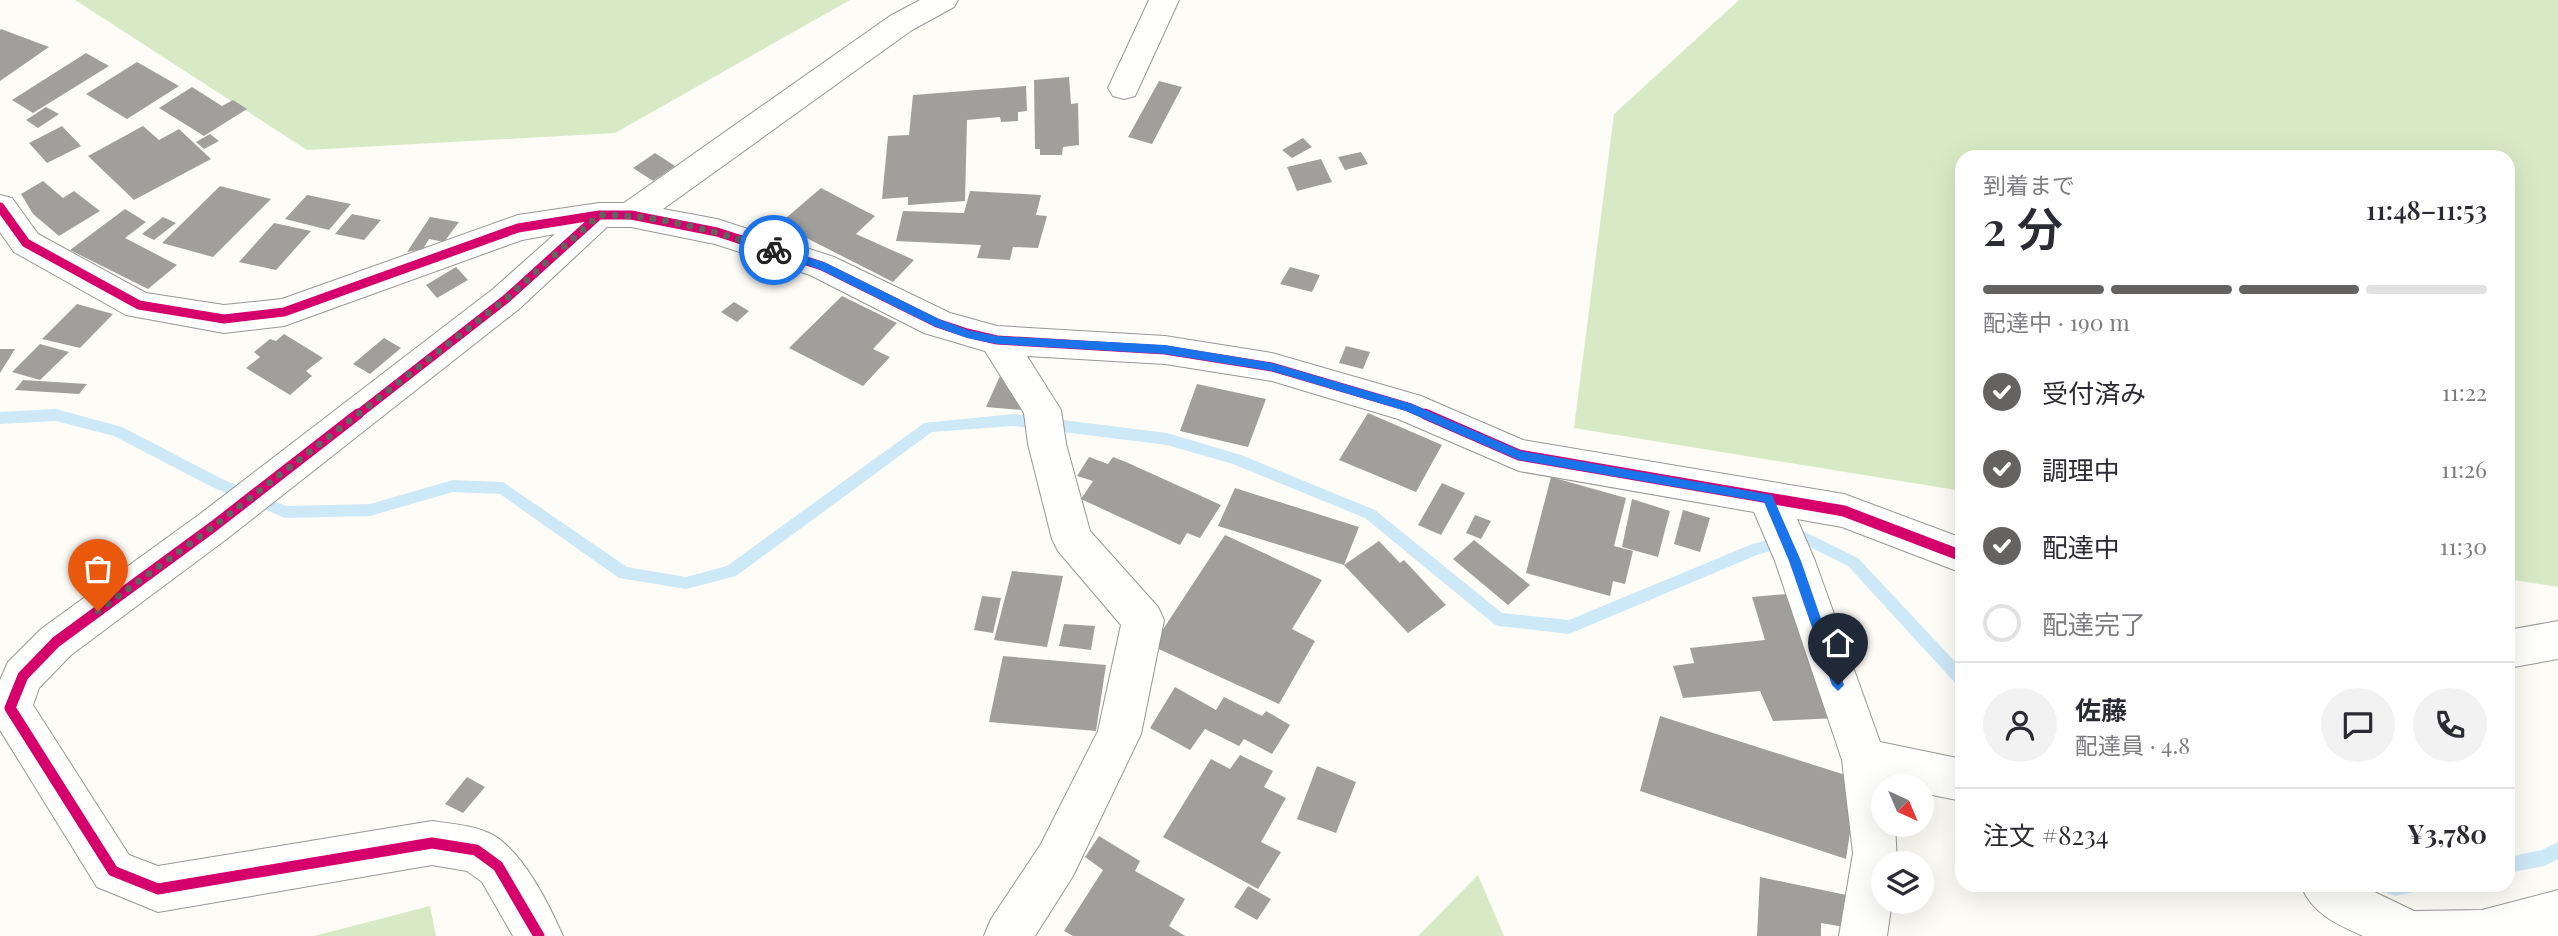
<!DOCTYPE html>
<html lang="ja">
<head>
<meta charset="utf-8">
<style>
  body { margin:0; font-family:"Playfair Display","Noto Sans JP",serif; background:#f2f2f3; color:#2b2b33; height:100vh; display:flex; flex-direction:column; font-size:26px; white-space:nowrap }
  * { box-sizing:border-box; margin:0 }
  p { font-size:23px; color:#7c7c81 }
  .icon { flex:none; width:38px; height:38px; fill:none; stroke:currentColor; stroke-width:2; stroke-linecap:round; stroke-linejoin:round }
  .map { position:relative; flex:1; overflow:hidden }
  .panel { position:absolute; left:1955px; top:150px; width:560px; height:742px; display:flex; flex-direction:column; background:#fff; border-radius:21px; box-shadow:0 7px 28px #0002 }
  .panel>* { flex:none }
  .needle { width:46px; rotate:136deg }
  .tools { position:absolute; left:1871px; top:774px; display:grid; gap:14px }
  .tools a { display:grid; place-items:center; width:63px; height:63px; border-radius:50%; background:#fff; box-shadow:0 7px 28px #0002; font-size:35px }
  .pin { position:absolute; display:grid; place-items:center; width:60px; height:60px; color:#fff; margin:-72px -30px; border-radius:50% 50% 50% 0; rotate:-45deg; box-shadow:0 0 7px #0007 }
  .pin .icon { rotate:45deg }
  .courier { position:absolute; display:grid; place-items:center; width:70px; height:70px; margin:-35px; border:5px solid #1a73e8; border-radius:50%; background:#fff; color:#222; box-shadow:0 2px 9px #0007 }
  .head em { font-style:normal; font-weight:600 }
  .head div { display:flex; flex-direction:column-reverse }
  .head { display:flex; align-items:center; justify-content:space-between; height:119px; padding:0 28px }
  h1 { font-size:46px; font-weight:600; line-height:52px }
  .bar { display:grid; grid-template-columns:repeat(4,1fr); gap:10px 7px; align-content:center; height:84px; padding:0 28px }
  .bar i { height:9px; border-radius:5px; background:#e1e1e2 }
  .bar .on { background:#646362 }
  .bar p { grid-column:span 4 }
  .line { display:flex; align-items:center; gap:18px; padding:0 28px; border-top:2px solid #e1e1e2 }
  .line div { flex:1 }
  .round { display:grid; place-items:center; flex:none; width:74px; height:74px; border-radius:37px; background:#f2f2f3 }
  ol { padding:0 28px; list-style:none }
  li { display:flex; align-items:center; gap:21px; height:77px }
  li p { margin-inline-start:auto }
  li .icon { padding:7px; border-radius:50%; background:#646362; color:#fff; stroke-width:4 }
  li:last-child { color:#7c7c81 }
  li i { width:38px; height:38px; border:4px solid #e1e1e2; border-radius:50% }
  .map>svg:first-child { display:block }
</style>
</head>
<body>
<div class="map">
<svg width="2558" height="936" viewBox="0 0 2558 936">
  <rect width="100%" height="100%" fill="#fdfcf7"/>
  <path fill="#d8eac5" d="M75 0H850L615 133 307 150Z
    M1739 0H2558V587L2508 579V158H1962V491L1574 428 1614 114Z
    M1478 875 1504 936H1418Z
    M430 906 436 936H314Z"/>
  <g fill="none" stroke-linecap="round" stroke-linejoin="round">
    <path fill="#cde8f7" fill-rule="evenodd" d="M56 409 122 427 222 479 286 506 370 504 453 480 503 482 627 567 686 577 727 566 924 423 1013 414 1167 433 1241 455 1375 510 1502 613 1569 620 1750 545 1801 530 1858 558 1962 669V687L1957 685 1848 566 1800 542 1757 555 1569 634 1499 626 1494 624 1365 518 1233 464 1167 445 1013 426 932 432 736 576 686 589 619 578 500 494 453 492 370 516 285 518 212 487 114 436 56 421 0 424V412Z
      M2558 842V859L2545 866 2508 873V857L2542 850Z
      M2383 886H2415L2413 892 2395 896 2385 892Z"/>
  </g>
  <path fill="#a19f9c" d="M1 29 49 47 0 81V30Z
    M86 53 109 66 33 113 12 100Z
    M137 62 179 86 127 119 86 94Z
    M1069 77 1071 104 1078 103 1079 145 1063 147 1062 155H1040V149H1035L1034 80Z
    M1159 81 1182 87 1152 144 1128 137Z
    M1026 86 1027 111 1018 112V121L1001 122 1000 117 967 120 965 201 908 205V197L882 199 888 136 909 135 913 95Z
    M192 87 222 106 233 100 247 109 204 136 159 108Z
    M46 107 59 114 38 128 26 120Z
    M62 126 81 146 47 163 29 143Z
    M143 126 159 140 179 129 211 159 134 200 88 156Z
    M210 134 219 141 204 149 196 142Z
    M1303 138 1312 147 1292 158 1282 150Z
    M1361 152 1368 164 1345 170 1338 157Z
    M655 153 675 166 653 181 633 168Z
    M1321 159 1332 182 1297 191 1287 167Z
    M43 181 63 198 74 191 100 211 59 236 33 214 21 194Z
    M220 186 271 199 213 257 162 243Z
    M821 188 875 216 856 234 914 260 893 282 779 224Z
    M970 191 1041 195 1036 215 1047 216 1038 248 1013 247 1010 260 977 258 981 245 896 241 903 211 964 213Z
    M307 195 351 204 329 230 285 219Z
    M125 209 146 222 125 238 177 265 148 289 70 250Z
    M352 214 381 220 364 240 335 234Z
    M163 217 176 223 154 240 142 234Z
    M430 217 459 222 444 242 429 239 423 249 407 252Z
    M274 223 311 231 276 270 239 262Z
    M456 267 468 280 437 298 426 285Z
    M1290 267 1320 275 1312 292 1280 284Z
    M842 296 897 323 873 349 890 357 863 386 789 348Z
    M734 302 749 311 737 322 721 312Z
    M77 304 113 314 80 348 42 339Z
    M284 334 323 358 306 371 312 376 290 395 246 368 260 357 254 352 270 339 276 341Z
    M384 338 401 348 370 374 353 364Z
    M40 344 69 352 40 380 12 372Z
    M1346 346 1370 352 1363 369 1339 363Z
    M0 349H15L0 373Z
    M1000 376 1022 410 986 407Z
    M23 380 87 384 79 394 15 390Z
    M1197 384 1266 399 1248 447 1180 431Z
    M1368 413 1442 445 1416 492 1339 460Z
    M1089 457 1108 464 1113 457 1126 462 1221 505 1200 538 1187 533 1180 545 1081 499 1093 481 1077 476Z
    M1551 477 1626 498 1614 546 1633 551 1625 584 1613 581 1610 596 1526 573Z
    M1442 483 1465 493 1441 535 1418 525Z
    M1235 488 1359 527 1344 565 1379 541 1400 563 1404 560 1446 605 1408 633 1344 565 1218 526Z
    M1632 499 1670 511 1658 557 1622 547Z
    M1683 510 1710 518 1700 552 1674 544Z
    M1475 515 1491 521 1481 539 1466 533Z
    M1225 535 1322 580 1292 629 1315 641 1279 704 1152 646Z
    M1474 540 1530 585 1508 605 1453 559Z
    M1012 571 1063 576 1047 647 994 640Z
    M1798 593 1838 718 1773 721 1760 691 1683 698 1673 666 1694 663 1690 648 1765 640 1752 597Z
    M982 596 1001 598 993 633 974 630Z
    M1064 624 1095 626 1091 650 1059 646Z
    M1003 656 1106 665 1096 731 989 722Z
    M1175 687 1216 710 1224 697 1262 716 1266 711 1290 725 1272 754 1244 739 1239 746 1205 729 1190 750 1150 728Z
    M1660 716 1858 779 1846 859 1640 791Z
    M1240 755 1273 771 1264 787 1286 798 1261 842 1281 852 1258 889 1163 837 1211 759 1230 769Z
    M1317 766 1356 782 1336 833 1297 819Z
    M467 777 485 787 463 813 445 804Z
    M1099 836 1140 861 1135 871 1185 899 1169 926 1185 936H1073L1064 931 1103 870 1085 857Z
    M1760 877 1856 897V929L1821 923V936H1757Z
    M1248 886 1271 899 1257 920 1234 907Z"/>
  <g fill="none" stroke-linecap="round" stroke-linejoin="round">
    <defs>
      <path id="minor" d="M920 0H958L954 7 912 30 663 209 717 219 834 257 950 313 997 326 1165 336 1272 353 1421 396 1523 440 1844 494 1962 538V573L1842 527 1797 519 1815 561 1880 742 1962 759V801L1922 793V786H1883V824H1895L1897 863H1883V901H1892L1887 936H1839L1853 853 1842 760 1775 561 1754 512 1519 471 1398 419 1272 381 1165 364 1027 356 1061 410 1066 444 1090 531 1158 607 1164 620 1141 734 1073 876 1035 936H984L991 919 1041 844 1098 731 1121 625 1058 551 1052 539 1028 444 1024 413 985 351 924 333 810 275 715 244 631 227H607L519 309 228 538 71 655 39 688 33 705 129 855 158 866 432 821C452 824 473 825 491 834 522 850 549 904 563 936H513L482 882 467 871 432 865 158 912 97 887 0 730V680L8 662 41 629 200 514 493 289 555 234 522 240 284 326 224 333 126 315 14 252 0 232V195L12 198 38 234 146 293 224 305 282 299 518 215 599 203H624L890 16Z
        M1149 0H1179L1135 96 1124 99 1113 96 1108 88Z
        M2558 621V659L2508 668V630Z
        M2301 886H2362L2414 911 2482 910 2558 890V936H2363C2336 924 2313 914 2301 886Z"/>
    </defs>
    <use href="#minor" stroke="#979795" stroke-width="2"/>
    <use href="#minor" fill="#fffffe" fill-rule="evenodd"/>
    <defs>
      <path id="cycleway-far1" d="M0 207 26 243 139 305 224 319 284 312 518 228 599 215H631L717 232 822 266 937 323 967 333 997 340 1165 350 1272 367 1408 407 1429 416
        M356 416 506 299 599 215"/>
      <path id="cycleway" d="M358 414 214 526 56 642 23 676 10 708 113 871 158 889 432 843 476 850 498 866 539 936
        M1425 414 1519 455 1844 511 1962 556"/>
    </defs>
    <use href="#cycleway-far1" stroke="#fff" stroke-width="12"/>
    <use href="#cycleway" stroke="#fff" stroke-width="16"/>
    <use href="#cycleway-far1" stroke="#d6006c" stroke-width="9"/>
    <use href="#cycleway" stroke="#d6006c" stroke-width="11"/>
  </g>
  <path fill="#1a73e8" d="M774 246 826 263 941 320 968 330 997 336 1165 345 1272 363 1412 404 1521 451 1772 495 1801 561 1844 685 1838 691 1832 685 1789 561 1764 502 1519 460 1406 411 1272 371 1165 354 997 344 967 338 934 326 819 269 770 253 769 250Z"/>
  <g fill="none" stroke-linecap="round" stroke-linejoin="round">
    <path stroke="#646362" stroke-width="7" stroke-dasharray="0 12.6" d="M98 611 214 526 506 299 599 215C659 214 717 232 774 250"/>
  </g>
</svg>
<div class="tools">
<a><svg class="needle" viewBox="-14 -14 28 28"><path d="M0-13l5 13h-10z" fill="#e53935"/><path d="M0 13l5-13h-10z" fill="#7c7c81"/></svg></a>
<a><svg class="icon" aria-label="layers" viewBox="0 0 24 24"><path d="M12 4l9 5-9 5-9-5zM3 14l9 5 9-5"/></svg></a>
</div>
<div class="pin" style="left:98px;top:611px;background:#ea580c"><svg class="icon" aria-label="bag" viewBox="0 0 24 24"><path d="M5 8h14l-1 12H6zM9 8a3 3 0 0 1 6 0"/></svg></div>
<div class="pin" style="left:1838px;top:685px;background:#1f2937"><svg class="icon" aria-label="home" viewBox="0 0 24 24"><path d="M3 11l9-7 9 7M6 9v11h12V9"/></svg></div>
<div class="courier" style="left:774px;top:250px"><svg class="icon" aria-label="bike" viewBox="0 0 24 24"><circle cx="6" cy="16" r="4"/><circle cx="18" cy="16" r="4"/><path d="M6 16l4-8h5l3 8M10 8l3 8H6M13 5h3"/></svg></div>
<section class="panel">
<div class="head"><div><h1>2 分</h1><p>到着まで</p></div><em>11:48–11:53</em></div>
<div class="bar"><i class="on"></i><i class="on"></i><i class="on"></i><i></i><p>配達中 · 190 m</p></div>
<ol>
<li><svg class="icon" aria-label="check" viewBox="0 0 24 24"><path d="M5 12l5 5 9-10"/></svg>受付済み<p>11:22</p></li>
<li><svg class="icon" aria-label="check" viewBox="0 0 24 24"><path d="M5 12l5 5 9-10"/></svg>調理中<p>11:26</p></li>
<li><svg class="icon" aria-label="check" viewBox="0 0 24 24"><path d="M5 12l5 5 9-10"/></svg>配達中<p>11:30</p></li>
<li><i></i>配達完了</li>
</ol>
<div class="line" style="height:126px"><a class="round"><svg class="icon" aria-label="person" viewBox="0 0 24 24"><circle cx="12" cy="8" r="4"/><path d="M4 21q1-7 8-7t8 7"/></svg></a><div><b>佐藤</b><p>配達員 · 4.8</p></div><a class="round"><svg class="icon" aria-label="chat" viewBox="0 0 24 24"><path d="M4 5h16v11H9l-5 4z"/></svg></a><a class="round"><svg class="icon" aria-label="phone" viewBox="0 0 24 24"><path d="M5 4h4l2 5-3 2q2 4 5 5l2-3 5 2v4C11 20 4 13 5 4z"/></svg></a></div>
<div class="line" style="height:91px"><div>注文 #8234</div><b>¥3,780</b></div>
</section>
</div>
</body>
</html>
